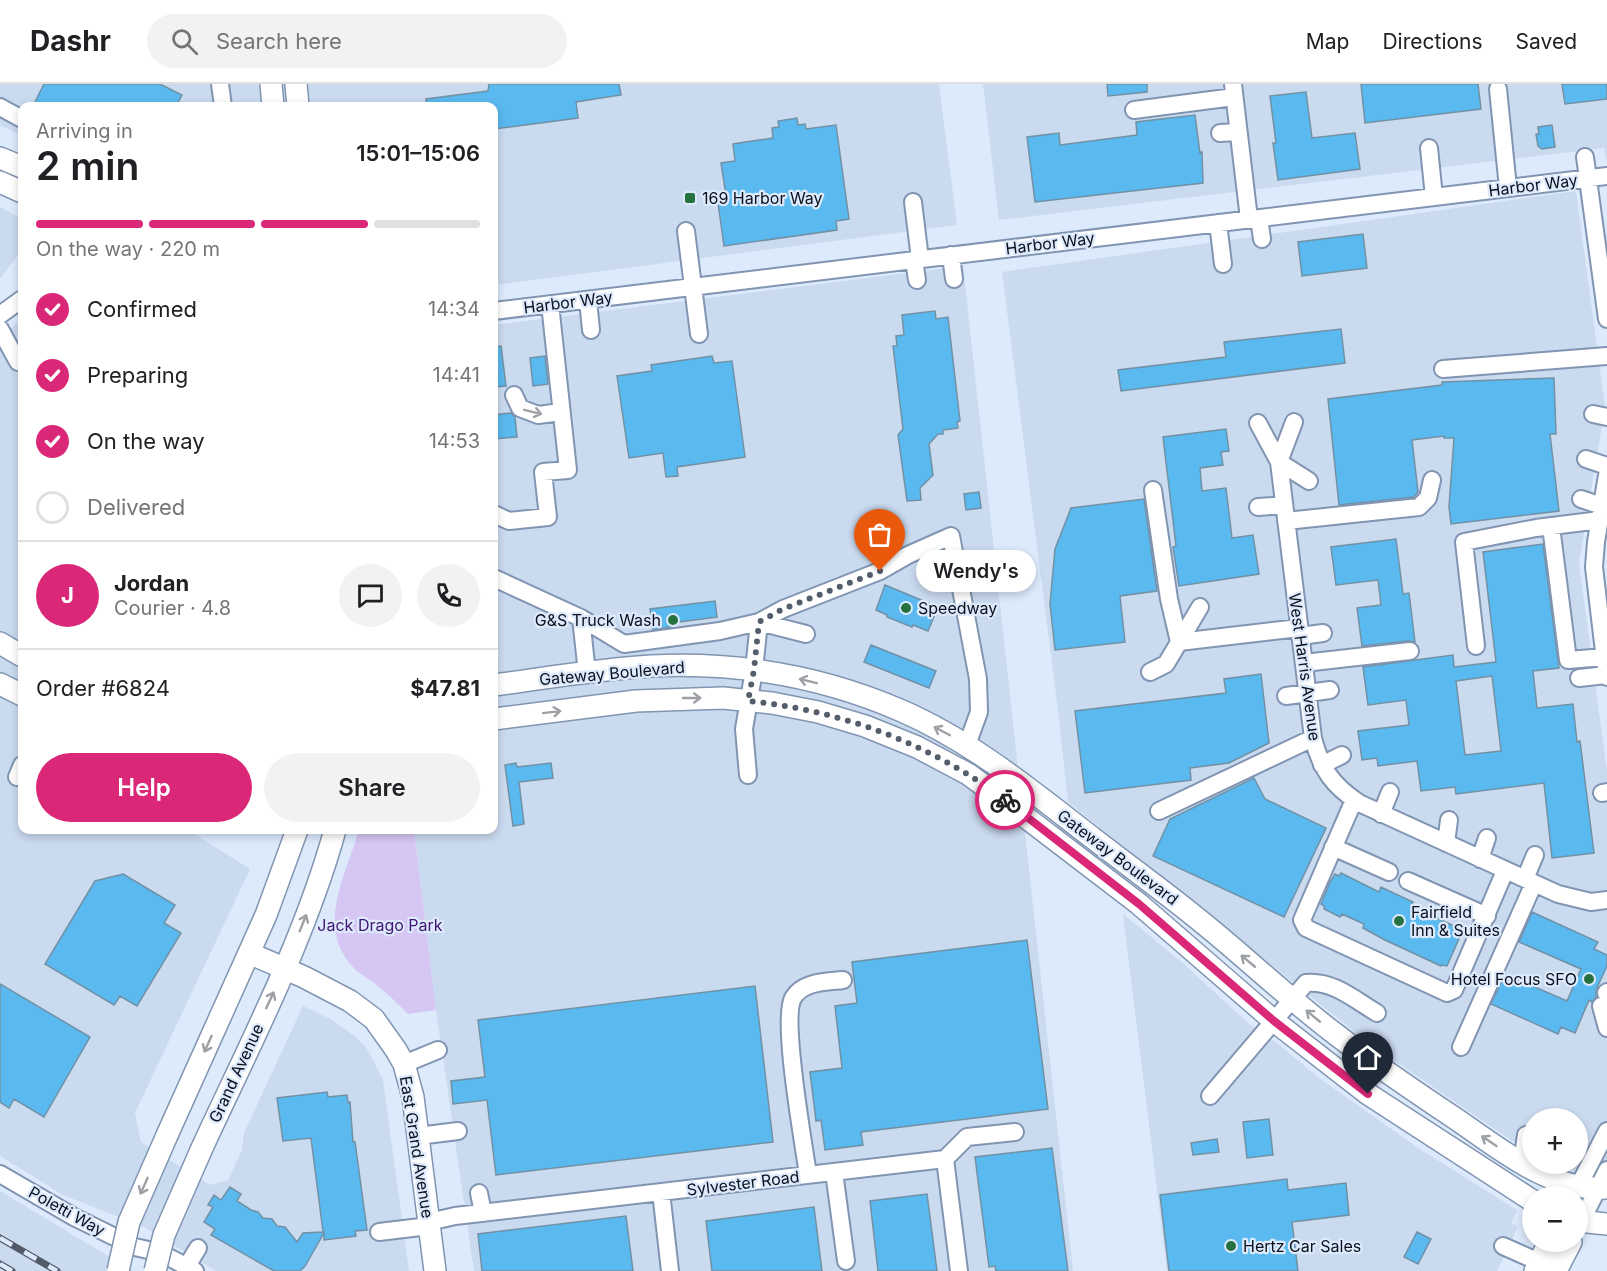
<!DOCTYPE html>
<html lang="en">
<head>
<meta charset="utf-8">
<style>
  body { margin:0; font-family:Inter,sans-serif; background:#f2f2f2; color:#202124; height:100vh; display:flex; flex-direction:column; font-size:22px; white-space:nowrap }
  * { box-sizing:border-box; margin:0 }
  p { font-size:20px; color:#757577 }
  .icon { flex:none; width:33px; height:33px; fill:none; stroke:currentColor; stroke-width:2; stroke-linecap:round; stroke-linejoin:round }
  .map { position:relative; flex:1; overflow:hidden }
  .side { position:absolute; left:18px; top:18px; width:480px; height:732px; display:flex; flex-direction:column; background:#fff; border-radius:12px; box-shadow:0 3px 9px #0003 }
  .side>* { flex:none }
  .tools { position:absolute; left:1522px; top:1024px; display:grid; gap:12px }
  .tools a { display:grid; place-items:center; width:66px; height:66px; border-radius:50%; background:#fff; box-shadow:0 3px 9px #0003; font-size:30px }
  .pin { position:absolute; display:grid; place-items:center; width:51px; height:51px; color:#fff; margin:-62px -26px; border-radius:50% 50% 50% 0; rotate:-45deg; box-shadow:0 0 6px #0007 }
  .pin .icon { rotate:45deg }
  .courier { position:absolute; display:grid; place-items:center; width:60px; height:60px; margin:-30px; border:4px solid #db2777; border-radius:50%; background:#fff; color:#222; box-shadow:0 2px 8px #0007 }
  .bubble { position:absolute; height:42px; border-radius:21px; background:#fff; box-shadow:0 3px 9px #0003; font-size:20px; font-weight:600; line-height:42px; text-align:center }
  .headline em { font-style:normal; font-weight:600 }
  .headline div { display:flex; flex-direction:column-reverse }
  .headline { display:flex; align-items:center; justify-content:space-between; height:102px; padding:0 18px }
  h1 { font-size:39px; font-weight:600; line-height:45px }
  .bar { display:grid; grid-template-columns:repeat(4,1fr); gap:9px 6px; align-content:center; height:72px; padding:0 18px }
  .bar i { height:8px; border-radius:4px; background:#e0e0e0 }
  .bar .current { background:#db2777 }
  .bar p { grid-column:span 4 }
  .line { display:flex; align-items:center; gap:15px; padding:0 18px; border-top:2px solid #e0e0e0 }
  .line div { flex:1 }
  .round { display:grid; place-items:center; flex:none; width:63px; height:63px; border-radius:32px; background:#f2f2f2 }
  ol { padding:0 18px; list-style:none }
  li { display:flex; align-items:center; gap:18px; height:66px }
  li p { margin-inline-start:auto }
  li .icon { padding:6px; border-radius:50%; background:#db2777; color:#fff; stroke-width:4 }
  li:last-child { color:#757577 }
  li i { width:33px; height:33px; border:3px solid #e0e0e0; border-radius:50% }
  .action { display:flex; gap:12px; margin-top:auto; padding:12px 18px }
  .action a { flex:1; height:69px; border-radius:36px; background:#db2777; color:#fff; font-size:24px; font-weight:600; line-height:69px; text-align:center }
  .action a+a { background:#f2f2f2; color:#202124 }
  header { display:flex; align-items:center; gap:36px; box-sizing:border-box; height:84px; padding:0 30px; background:#fff; border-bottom:2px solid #e0e0e0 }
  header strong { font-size:28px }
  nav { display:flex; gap:33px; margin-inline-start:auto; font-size:21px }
  .search { width:420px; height:54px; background:#f2f2f2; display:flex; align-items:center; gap:15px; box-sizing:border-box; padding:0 21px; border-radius:33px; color:#757577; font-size:22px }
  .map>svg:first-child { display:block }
</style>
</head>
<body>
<header>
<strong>Dashr</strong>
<div class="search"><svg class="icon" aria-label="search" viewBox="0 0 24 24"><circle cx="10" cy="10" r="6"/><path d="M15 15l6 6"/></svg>Search here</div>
<nav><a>Map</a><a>Directions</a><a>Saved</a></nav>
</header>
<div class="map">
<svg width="1607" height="1187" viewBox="0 0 1607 1187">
  <rect width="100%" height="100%" fill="#dceafc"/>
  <path fill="#cadaef" d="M0 0H939L957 141 494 201V22H22V52L0 41Z
    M983 0H1607V78L1604 64 999 136Z
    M1576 107 1605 323 1579 479 1607 688V1083L1555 1086 1547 1080H1578V1035H1533V1071L1371 961 1068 718 1058 626 1002 188Z
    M0 123 22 135V166L0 195Z
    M963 182 1073 1187H474L436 926 414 746H494V241Z
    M22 234V746H188L250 785 135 1029 141 1058 210 1101 228 1096 242 1066 244 1049 303 922 330 935 356 953 367 965 383 996 409 1187H216L144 1143 63 1111 0 1072V250L6 249Z
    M1123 830 1185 881 1248 939 1277 959 1319 994 1421 1066 1517 1126 1511 1139 1518 1143 1497 1187H1167Z
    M0 1107 133 1187H0Z"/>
  <path fill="#d5c6f4" d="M359 746H414L436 926 408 930C397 919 386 908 374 899 369 895 363 892 358 888 313 846 345 794 359 746Z"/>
  <path fill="#5ab9ef" stroke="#7091a6" stroke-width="1.5" fill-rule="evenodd" d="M44 0H160L182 11 176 22H33Z
    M489 0H619L621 11 576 18 578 34 494 45V22H426V15L488 7Z
    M1107 0H1147V8L1108 12Z
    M1361 0H1478L1481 25 1365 39Z
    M1562 0H1607V15L1565 20Z
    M1306 8 1312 54 1355 49 1360 85 1278 96 1273 59H1276L1270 12Z
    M1195 31 1200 69 1202 68 1203 99 1035 118 1027 53 1059 49 1060 61 1137 51 1136 38Z
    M797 34 798 41 805 40 806 45 836 41 849 135 836 137 837 146 724 162 718 119 727 118 721 79 735 77 733 60 773 54 772 44 779 43 778 37Z
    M1552 41 1555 63 1542 65 1538 62 1536 50H1539L1538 43Z
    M1363 150 1367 184 1302 192 1298 158Z
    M935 227 936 235 948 233 960 337 957 338 958 344 943 346V350H938L929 360 933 391 920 404 921 416 907 417 898 351 903 345 893 262H897L896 252 904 251 902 231Z
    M1341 245 1345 279 1121 307 1118 286 1226 273 1224 258Z
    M501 262 506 302 494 303V263Z
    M545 272 548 300 533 302 530 274Z
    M712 272 714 279 732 277 745 373 677 383 678 392 666 393 663 369 629 374 617 292 652 287 651 281Z
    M1554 294 1556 350H1550L1559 427 1451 440 1449 423 1454 354H1444V352L1412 356 1418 408 1414 413 1339 421 1328 315 1442 301V298Z
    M511 329 515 333 517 353 494 355V331Z
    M1226 345 1229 367 1221 368 1223 381 1200 384 1202 407 1226 404 1232 454 1253 451 1259 490 1179 502 1173 463 1176 462 1163 353Z
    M979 408 981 424 966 426 964 410Z
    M1144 415 1157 507 1120 512 1125 558 1055 566 1050 520 1055 465 1071 424Z
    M1396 455 1403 510 1409 509 1415 558 1409 557 1362 562 1357 524 1381 521 1378 496 1336 501 1331 463Z
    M1543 460 1559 584 1533 587 1537 624 1573 620 1577 658 1580 657 1594 769 1552 774 1544 699 1456 710 1455 703 1421 707 1417 677 1378 682 1377 674 1362 676 1358 647 1409 641 1406 616 1368 621 1363 583 1453 571 1454 583 1496 578 1483 468ZM1492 592 1501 667 1465 671 1456 597Z
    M885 501 938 523 928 547 913 541 912 543 887 533V531L876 526Z
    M715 517 717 533 671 539V543L653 546 650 525Z
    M871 561 936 587 929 604 864 578Z
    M1261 590 1269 659 1229 679 1190 684 1191 696 1085 709 1075 627 1226 609 1224 595Z
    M516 679 517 683 551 679 553 694 519 698 524 740 513 742 505 681Z
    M1254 694 1265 715 1326 744 1284 833 1153 772 1170 735Z
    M1341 789 1379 808 1381 803 1413 818 1411 822 1458 844 1457 848 1461 850 1447 882 1442 881 1441 882 1385 856 1363 844 1364 840 1342 830 1340 833 1324 825 1325 823 1321 820 1330 798 1335 790 1339 792Z
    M123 790 175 821 164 839 181 849 137 922 120 912 114 921 45 880 95 797Z
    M1532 828 1598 858 1594 865 1607 871V882L1596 906V913L1592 918 1589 916 1575 949 1561 943 1558 950 1491 920 1505 890 1567 917 1581 885 1519 858Z
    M1027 856 1048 1025 861 1048 863 1061 825 1066 821 1036 816 1037 810 988 842 984 835 922 857 919 852 878Z
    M0 900 90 953 44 1033 14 1015 9 1024 0 1018Z
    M755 902 773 1058 496 1091 487 1016 453 1020 451 997 485 993 478 936Z
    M327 1008 328 1013 347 1011 348 1019 350 1018 353 1058H355L367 1146 355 1147 356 1152 324 1156V1149L305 1182 300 1187H274L211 1151 215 1145 204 1138 213 1123 208 1121 214 1111 221 1116 230 1103 241 1110 237 1117 251 1126 258 1128 263 1134 272 1135 277 1142 285 1143 297 1158 303 1149 323 1148 311 1054 283 1057 277 1014Z
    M1269 1035 1273 1071 1247 1074 1243 1038Z
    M1217 1055 1219 1068 1193 1071 1191 1059Z
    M1052 1064 1068 1187H996L995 1182 989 1183 975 1073Z
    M1287 1095 1288 1106 1346 1099 1349 1131 1292 1138 1298 1187H1169L1160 1111Z
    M927 1110 937 1187H878L870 1117Z
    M814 1123 822 1187H712L706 1137Z
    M626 1132 633 1187H482L478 1150Z
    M1417 1148 1431 1155 1418 1180 1404 1173Z"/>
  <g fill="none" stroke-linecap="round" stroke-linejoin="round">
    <defs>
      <path id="minor" d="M220 0 223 22
        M1233 0 1249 135
        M1498 5 1508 104
        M0 23 22 35
        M1134 26 1234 13
        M1220 49 1238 48
        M1429 64 1434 113
        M1585 73 1607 235
        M913 118 920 175
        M1259 134 1262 155
        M1218 139 1223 180
        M686 147 699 250
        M951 171 954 195
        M914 176 917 196
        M588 216 591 246
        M494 227 1607 92
        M0 231 22 215
        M0 245 18 278
        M1443 285 1607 272
        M514 311 520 324 538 331 561 328
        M1593 330 1607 333
        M1294 338 1279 378 1313 654C1321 685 1332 701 1359 719L1558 810 1591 818 1607 816
        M1258 339 1279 378 1309 397
        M1586 375 1607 382
        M1607 391 1596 458 1594 483 1607 593
        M1153 406 1169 515 1179 558
        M1581 415 1602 422
        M1258 423 1284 421
        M494 430 509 437 548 433 543 388 568 386 550 220
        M1286 437 1419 423 1428 414 1432 396
        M1551 442 1568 576 1604 573
        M494 494 581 534 587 589
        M581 534 624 560 720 547 759 538 783 525 880 487 908 471 951 452 978 595 979 628 967 661
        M1300 552 1323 549
        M1179 558 1299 544
        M1476 562 1464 458 1536 444 1600 436
        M1304 579 1410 567
        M1150 588 1166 580 1200 523
        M1579 594 1607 591
        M1286 612 1330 606
        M1322 681 1342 671
        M748 691 744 645 754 586 759 538 806 550
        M17 693 22 681
        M1602 709 1607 708
        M1354 716 1302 836 1306 844 1447 909 1454 906 1505 787
        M1159 727 1313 654
        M1381 730 1390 708
        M1446 759 1449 736
        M1333 763 1389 788
        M1480 775 1487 754
        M1525 795 1535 771
        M1408 797 1487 832
        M1606 909 1607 908
        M1601 922 1607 944
        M1461 963 1534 799
        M404 980 438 966
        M1210 1012 1306 899C1333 896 1355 916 1377 929
        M418 1052 458 1047
        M945 1075 967 1053 1015 1048
        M1522 1079 1526 1051
        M834 1088 846 1177
        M0 1090 74 1133 135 1163 161 1169 195 1187
        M808 1091C804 1061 781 936 793 914 803 897 827 898 843 896
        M1578 1103 1607 1047
        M661 1108 670 1187
        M479 1109 483 1129
        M429 1138 455 1132 945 1075 959 1187
        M1581 1138 1607 1086
        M379 1148 429 1142
        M1503 1162 1539 1178
        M187 1182 198 1164"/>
      <path id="major" d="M271 0 273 22
        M296 0 298 22
        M0 74 22 83
        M0 98 22 108
        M0 559 22 572
        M0 600 22 611
        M494 601C546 594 599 585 652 582 738 578 824 593 902 627 973 658 1033 708 1094 755 1134 786 1176 816 1215 849 1256 883 1295 920 1338 952 1375 981 1414 1007 1453 1033 1498 1063 1549 1108 1607 1104
        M494 635 636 617 723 614 772 619 818 628 865 642 917 663 968 690 994 709 1139 820 1274 937 1368 1010 1533 1117
        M249 869 304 893 350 917 374 935 396 966 404 980 413 1013 435 1187
        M168 1049 266 831 297 746
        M202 1064C250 960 304 857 335 746
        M1578 1137 1607 1140
        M1535 1187 1549 1158
        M1556 1187 1571 1158"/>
    </defs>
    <use href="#minor" stroke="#8195b2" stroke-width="20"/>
    <use href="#major" stroke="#8195b2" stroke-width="24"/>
    <use href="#minor" stroke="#fff" stroke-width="16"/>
    <use href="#major" stroke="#fff" stroke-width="21"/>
    <defs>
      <path id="rail" d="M0 1154 57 1187
        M0 1180 12 1187"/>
    </defs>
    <use href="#rail" stroke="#515a67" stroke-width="7"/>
    <use href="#rail" stroke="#dceafc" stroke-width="4.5" stroke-dasharray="14" stroke-linecap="butt"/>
    <defs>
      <path id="major-bridge" d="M118 1187 129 1138 168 1049
        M155 1187 164 1151 202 1064"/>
    </defs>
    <use href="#major-bridge" stroke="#8195b2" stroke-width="24" stroke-linecap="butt"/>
    <use href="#major-bridge" stroke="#fff" stroke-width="21"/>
  </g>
  <defs><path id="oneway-shaft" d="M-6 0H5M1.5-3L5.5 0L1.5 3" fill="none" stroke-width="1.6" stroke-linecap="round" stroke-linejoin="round" transform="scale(1.5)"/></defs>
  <g stroke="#9da0a4">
    <use href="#oneway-shaft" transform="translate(533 328) rotate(14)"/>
    <use href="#oneway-shaft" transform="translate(808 597) rotate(-166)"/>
    <use href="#oneway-shaft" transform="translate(692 614)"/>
    <use href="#oneway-shaft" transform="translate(552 628) rotate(-7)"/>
    <use href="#oneway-shaft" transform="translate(942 647) rotate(-152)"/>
    <use href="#oneway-shaft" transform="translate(303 839) rotate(-68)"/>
    <use href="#oneway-shaft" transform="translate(1248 877) rotate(-140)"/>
    <use href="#oneway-shaft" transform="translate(270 916) rotate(-65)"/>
    <use href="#oneway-shaft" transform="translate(1313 932) rotate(-140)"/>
    <use href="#oneway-shaft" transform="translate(208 960) rotate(114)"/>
    <use href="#oneway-shaft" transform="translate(1489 1057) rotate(-146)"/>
    <use href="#oneway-shaft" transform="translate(144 1102) rotate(114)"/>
  </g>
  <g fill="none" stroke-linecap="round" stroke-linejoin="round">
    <path stroke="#545d6a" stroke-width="6" stroke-dasharray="0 10.8" d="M880 487 783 525 759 538 754 586 748 617C841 626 931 660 1005 716"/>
    <path stroke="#db2777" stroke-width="8" d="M1005 716 1139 820 1274 937 1368 1010"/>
  </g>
  <g fill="#25713f" stroke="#dceafc" stroke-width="2">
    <rect x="684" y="108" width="12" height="12" rx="3"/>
    <circle cx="906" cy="524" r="6"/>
    <circle cx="673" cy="536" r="6"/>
    <circle cx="1399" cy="837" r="6"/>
    <circle cx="1589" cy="895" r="6"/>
    <circle cx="1231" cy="1162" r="6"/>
  </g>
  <g text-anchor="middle" stroke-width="4.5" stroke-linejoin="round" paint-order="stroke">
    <g font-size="16" fill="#0a111c" stroke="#dceafc">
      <text transform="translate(1533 101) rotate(-7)" y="6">Harbor Way</text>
      <text transform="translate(1050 159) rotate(-7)" y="6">Harbor Way</text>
      <text transform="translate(568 218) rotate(-7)" y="6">Harbor Way</text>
      <text transform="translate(1305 583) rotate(82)" y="6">West Harris Avenue</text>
      <text transform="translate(612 589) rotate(-5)" y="6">Gateway Boulevard</text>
      <text transform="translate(1118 773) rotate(37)" y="6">Gateway Boulevard</text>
      <text transform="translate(236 989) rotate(-65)" y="6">Grand Avenue</text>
      <text transform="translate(417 1063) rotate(81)" y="6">East Grand Avenue</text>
      <text transform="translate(743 1099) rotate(-7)" y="6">Sylvester Road</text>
      <text transform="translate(67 1127) rotate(29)" y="6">Poletti Way</text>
    </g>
    <g font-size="16" fill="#0a111c" stroke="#dceafc" text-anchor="start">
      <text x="702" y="120">169 Harbor Way</text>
      <text x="918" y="530">Speedway</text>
      <text x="661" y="542" text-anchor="end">G&amp;S Truck Wash</text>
      <text x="1411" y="834">Fairfield<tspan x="1411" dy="18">Inn &amp; Suites</tspan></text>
      <text x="1577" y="901" text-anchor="end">Hotel Focus SFO</text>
      <text x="1243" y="1168">Hertz Car Sales</text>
    </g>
    <g font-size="16" fill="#421473" stroke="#dceafc">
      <text x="380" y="847">Jack Drago Park</text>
    </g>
  </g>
</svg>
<div class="tools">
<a>+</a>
<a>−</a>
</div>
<div class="pin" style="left:880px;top:487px;background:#ea580c"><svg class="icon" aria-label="bag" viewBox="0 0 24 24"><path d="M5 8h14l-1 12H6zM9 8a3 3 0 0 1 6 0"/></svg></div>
<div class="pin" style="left:1368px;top:1010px;background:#1f2937"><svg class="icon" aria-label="home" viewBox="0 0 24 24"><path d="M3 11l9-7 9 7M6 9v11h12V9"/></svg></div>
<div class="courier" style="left:1005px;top:716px"><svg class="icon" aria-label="bike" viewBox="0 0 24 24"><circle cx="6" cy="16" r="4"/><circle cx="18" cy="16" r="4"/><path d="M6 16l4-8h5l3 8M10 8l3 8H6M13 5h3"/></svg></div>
<div class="bubble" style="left:916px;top:466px;width:120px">Wendy's</div>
<section class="side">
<div class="headline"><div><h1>2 min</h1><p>Arriving in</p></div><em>15:01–15:06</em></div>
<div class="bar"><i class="current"></i><i class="current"></i><i class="current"></i><i></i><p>On the way · 220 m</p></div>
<ol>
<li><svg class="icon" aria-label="check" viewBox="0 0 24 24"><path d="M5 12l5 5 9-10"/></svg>Confirmed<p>14:34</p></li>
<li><svg class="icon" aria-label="check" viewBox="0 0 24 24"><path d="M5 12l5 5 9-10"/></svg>Preparing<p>14:41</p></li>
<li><svg class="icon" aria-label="check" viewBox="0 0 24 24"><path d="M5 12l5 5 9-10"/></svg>On the way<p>14:53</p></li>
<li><i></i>Delivered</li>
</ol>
<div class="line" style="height:108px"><b class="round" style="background:#db2777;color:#fff">J</b><div><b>Jordan</b><p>Courier · 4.8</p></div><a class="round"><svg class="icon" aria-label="chat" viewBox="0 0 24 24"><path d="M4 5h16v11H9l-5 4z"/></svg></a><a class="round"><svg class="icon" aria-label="phone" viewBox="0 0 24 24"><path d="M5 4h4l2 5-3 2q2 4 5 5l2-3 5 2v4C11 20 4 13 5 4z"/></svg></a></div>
<div class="line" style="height:78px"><div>Order #6824</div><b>$47.81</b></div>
<div class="action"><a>Help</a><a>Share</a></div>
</section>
</div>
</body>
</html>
